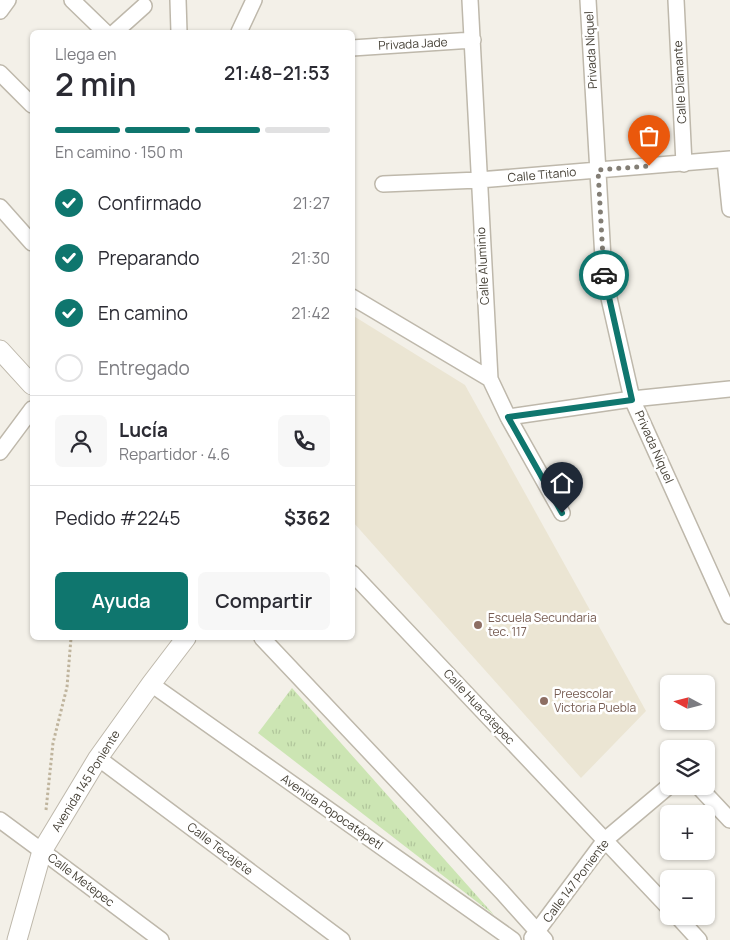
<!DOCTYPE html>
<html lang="es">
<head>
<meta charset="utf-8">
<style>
  body { margin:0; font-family:Manrope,sans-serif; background:#f7f7f7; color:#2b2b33; height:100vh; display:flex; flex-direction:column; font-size:19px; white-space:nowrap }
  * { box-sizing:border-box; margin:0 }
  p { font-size:16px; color:#7c7c81 }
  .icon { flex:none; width:28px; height:28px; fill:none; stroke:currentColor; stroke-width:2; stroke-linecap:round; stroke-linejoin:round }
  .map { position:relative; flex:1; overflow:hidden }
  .details { position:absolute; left:30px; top:30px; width:325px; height:610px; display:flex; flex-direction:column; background:#fff; border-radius:8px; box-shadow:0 1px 4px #0004 }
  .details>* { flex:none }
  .needle { width:32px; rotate:277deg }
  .tools { position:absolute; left:660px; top:675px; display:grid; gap:10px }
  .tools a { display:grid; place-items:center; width:55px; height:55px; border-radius:8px; background:#fff; box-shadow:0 1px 4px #0004; font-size:25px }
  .pin { position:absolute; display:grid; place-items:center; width:42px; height:42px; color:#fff; margin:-51px -21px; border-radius:50% 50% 50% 0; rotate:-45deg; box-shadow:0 0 5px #0007 }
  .pin .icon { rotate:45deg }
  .courier { position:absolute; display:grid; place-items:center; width:50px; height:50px; margin:-25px; border:4px solid #0f766e; border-radius:50%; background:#fff; color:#222; box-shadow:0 1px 6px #0007 }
  .headline em { font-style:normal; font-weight:600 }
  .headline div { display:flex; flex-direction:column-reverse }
  .headline { display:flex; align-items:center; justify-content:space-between; height:85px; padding:0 25px }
  h1 { font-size:32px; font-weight:600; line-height:38px }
  .bar { display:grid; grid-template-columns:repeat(4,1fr); gap:8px 5px; align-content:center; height:60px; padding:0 25px }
  .bar i { height:6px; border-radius:4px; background:#e1e1e2 }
  .bar .on { background:#0f766e }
  .bar p { grid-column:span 4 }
  .line { display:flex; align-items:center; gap:12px; padding:0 25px; border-top:1px solid #e1e1e2 }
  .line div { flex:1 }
  .round { display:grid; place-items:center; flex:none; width:52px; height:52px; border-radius:8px; background:#f7f7f7 }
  ol { padding:0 25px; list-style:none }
  li { display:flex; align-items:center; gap:15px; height:55px }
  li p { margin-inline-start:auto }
  li .icon { padding:5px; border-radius:50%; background:#0f766e; color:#fff; stroke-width:4 }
  li:last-child { color:#7c7c81 }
  li i { width:28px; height:28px; border:2px solid #e1e1e2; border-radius:50% }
  .button { display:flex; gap:10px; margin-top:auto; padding:10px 25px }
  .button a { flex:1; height:58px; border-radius:8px; background:#0f766e; color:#fff; font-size:20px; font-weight:600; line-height:58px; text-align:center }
  .button a+a { background:#f7f7f7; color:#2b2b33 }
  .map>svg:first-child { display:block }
</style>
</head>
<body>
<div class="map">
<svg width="730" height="940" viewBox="0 0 730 940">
  <defs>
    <pattern id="grass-tufts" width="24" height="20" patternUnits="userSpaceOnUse" patternTransform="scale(1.25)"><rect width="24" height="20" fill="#cce5b3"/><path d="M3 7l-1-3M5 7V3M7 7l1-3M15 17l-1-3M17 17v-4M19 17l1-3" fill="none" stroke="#b1c69b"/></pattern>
  </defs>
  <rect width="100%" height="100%" fill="#f3f0e8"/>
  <path fill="#ebe5d3" d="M352 315 465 385 646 711 581 778 353 522Z"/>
  <path fill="url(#grass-tufts)" d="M292 688 494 915 258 733Z"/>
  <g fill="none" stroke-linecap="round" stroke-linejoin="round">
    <defs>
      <path id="minor" d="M72 0 105 32
        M178 0 179 32
        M470 0 490 379 508 417 562 513
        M588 0 604 276 632 399 730 616
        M676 0 684 164
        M0 11 8 0
        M115 32 144 6
        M239 32 254 0
        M352 48 473 40
        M0 73 32 105
        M725 160 730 209
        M383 184 479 180 730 159
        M0 207 32 243
        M352 297 490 379
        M508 417 632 399 730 389
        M0 452 32 409
        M352 573 669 908
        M262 638 502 892 545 940
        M151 684 513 940
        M98 758 342 940
        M698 786 730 820
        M0 820 42 851 161 940
        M677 916 699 940
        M532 938 605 840 669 786"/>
      <path id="tertiary" d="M0 350 32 385
        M17 940 42 851 98 758 151 684 186 638"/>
    </defs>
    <use href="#minor" stroke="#beb8ab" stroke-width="18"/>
    <use href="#tertiary" stroke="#beb8ab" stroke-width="21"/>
    <path stroke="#bfb49d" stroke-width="3" stroke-dasharray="2.5 2.5" stroke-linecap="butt" d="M46 810 53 743 67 687 71 638"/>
    <use href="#minor" stroke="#fff" stroke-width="15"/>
    <use href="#tertiary" stroke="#fff" stroke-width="19"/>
  </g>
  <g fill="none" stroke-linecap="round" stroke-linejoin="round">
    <path stroke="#837e75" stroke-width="5" stroke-dasharray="0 9" d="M604 275 598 170 649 166"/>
    <path stroke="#0f766e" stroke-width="6" d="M562 513 508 417 632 400 604 275"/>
  </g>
  <g fill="#8d6e63" stroke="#fff" stroke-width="2">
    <circle cx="478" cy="625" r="5"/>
    <circle cx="544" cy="701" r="5"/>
  </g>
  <g text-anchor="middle" stroke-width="5" stroke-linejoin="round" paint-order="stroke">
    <g font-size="12" fill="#464137" stroke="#fff">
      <text transform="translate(413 44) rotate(-3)" y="4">Privada Jade</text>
      <text transform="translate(591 50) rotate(-93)" y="4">Privada Níquel</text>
      <text transform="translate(680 82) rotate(-93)" y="4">Calle Diamante</text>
      <text transform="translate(542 175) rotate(-5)" y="4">Calle Titanio</text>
      <text transform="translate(483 266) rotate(-93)" y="4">Calle Aluminio</text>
      <text transform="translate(654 447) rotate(66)" y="4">Privada Níquel</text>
      <text transform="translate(479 707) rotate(47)" y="4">Calle Huacatepec</text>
      <text transform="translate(86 781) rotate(-58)" y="4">Avenida 145 Poniente</text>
      <text transform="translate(332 812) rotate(35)" y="4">Avenida Popocatépetl</text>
      <text transform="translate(220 849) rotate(37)" y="4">Calle Tecajete</text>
      <text transform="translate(81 880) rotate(37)" y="4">Calle Metepec</text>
      <text transform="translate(576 881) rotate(-53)" y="4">Calle 147 Poniente</text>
    </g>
    <g font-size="12" fill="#785e54" stroke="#fff" text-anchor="start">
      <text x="488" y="622">Escuela Secundaria<tspan x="488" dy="14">tec. 117</tspan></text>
      <text x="554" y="698">Preescolar<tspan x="554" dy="14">Victoria Puebla</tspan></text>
    </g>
  </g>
</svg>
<div class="tools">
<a><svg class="needle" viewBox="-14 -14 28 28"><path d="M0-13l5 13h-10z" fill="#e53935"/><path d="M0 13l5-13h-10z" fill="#7c7c81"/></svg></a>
<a><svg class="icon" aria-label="layers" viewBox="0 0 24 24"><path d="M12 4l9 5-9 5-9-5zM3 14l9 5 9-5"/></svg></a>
<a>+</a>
<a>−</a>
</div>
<div class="pin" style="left:649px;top:166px;background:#ea580c"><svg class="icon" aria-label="bag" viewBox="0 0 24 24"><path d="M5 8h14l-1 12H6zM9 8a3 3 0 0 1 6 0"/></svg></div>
<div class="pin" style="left:562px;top:513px;background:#1f2937"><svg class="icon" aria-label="home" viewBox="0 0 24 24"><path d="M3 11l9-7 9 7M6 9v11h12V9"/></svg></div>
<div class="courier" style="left:604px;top:275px"><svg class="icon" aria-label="car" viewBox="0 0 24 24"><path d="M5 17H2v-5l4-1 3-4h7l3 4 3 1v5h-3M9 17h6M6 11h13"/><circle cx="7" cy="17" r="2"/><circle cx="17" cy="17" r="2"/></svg></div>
<section class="details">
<div class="headline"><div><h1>2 min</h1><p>Llega en</p></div><em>21:48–21:53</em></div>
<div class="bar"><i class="on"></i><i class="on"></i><i class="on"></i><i></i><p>En camino · 150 m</p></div>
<ol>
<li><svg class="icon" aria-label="check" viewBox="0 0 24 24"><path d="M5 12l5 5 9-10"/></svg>Confirmado<p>21:27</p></li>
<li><svg class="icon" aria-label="check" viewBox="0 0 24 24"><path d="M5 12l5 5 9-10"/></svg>Preparando<p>21:30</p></li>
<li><svg class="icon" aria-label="check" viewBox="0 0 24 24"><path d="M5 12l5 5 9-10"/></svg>En camino<p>21:42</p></li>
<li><i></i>Entregado</li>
</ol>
<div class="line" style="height:90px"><a class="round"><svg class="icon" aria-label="person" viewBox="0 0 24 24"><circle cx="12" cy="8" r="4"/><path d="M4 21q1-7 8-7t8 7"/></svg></a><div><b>Lucía</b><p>Repartidor · 4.6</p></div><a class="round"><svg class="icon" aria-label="phone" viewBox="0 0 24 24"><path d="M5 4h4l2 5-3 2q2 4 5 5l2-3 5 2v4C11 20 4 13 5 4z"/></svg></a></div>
<div class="line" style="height:65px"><div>Pedido #2245</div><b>$362</b></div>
<div class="button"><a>Ayuda</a><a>Compartir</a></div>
</section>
</div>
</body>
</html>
